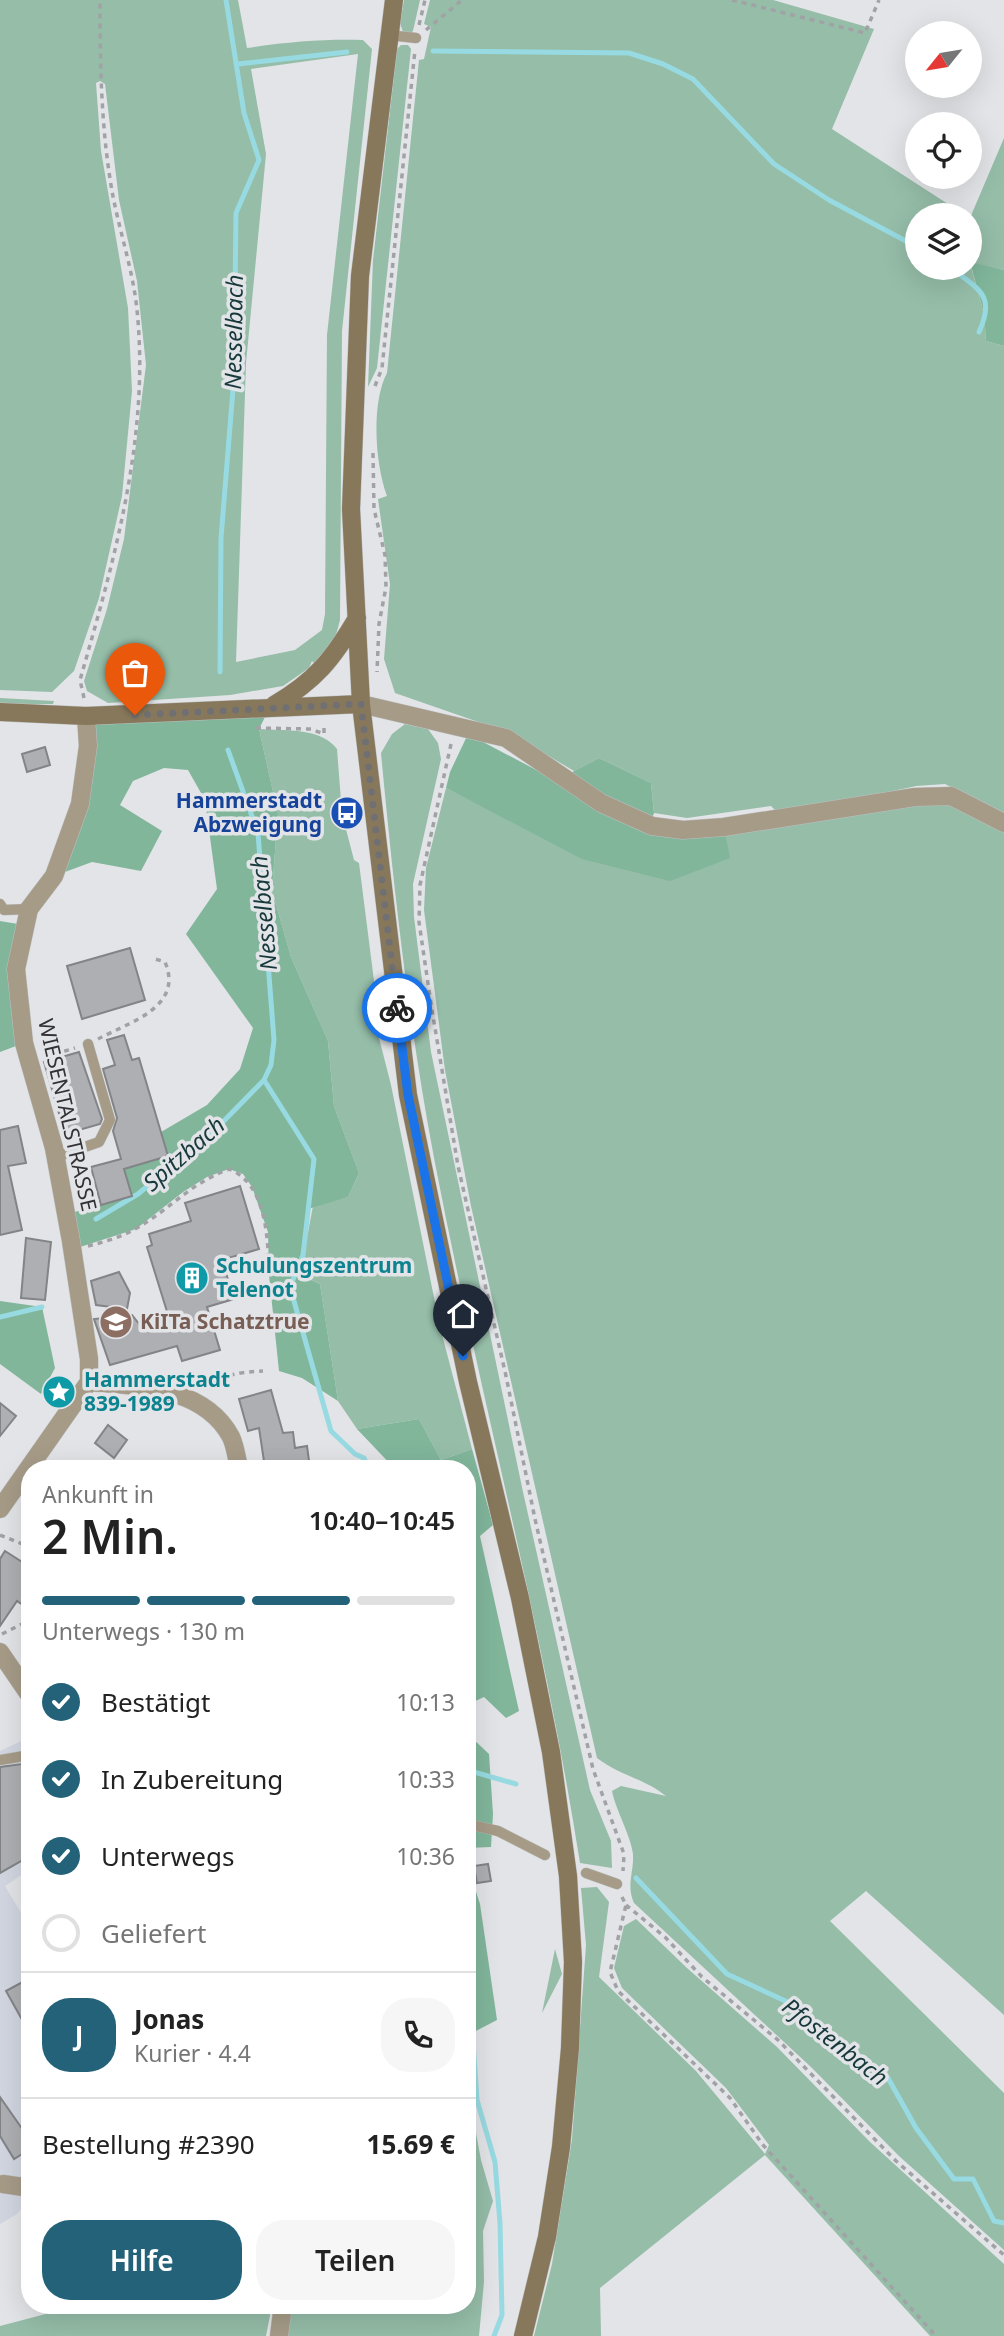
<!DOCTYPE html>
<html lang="de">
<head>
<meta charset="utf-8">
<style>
  body { margin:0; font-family:"Noto Sans",sans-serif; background:#f6f6f6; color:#222; height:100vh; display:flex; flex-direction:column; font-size:26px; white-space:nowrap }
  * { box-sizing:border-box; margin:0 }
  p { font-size:23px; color:#767676 }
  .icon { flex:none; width:38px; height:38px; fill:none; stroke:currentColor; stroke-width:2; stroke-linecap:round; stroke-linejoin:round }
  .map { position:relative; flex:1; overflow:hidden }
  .details { position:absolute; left:21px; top:1460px; width:455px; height:854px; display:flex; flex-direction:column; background:#fff; border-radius:28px; box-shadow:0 7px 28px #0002 }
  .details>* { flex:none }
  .needle { width:46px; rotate:240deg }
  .fabs { position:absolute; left:905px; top:21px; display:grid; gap:14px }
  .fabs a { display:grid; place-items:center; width:77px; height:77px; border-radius:50%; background:#fff; box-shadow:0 7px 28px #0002; font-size:35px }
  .pin { position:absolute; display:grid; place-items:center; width:60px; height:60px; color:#fff; margin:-72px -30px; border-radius:50% 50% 50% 0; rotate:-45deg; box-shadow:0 0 7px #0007 }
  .pin .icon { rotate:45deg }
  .courier { position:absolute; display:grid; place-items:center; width:70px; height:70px; margin:-35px; border:5px solid #1a73e8; border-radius:50%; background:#fff; color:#222; box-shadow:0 2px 9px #0007 }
  .head em { font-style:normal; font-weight:600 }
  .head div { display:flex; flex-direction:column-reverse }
  .head { display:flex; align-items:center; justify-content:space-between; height:119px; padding:0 21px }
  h1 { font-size:46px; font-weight:600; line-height:52px }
  .bar { display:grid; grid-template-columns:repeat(4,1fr); gap:10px 7px; align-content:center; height:84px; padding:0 21px }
  .bar i { height:9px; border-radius:5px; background:#e0e0e0 }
  .bar .selected { background:#236278 }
  .bar p { grid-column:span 4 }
  .line { display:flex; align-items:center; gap:18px; padding:0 21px; border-top:2px solid #e0e0e0 }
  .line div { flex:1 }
  .round { display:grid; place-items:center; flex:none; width:74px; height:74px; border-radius:28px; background:#f6f6f6 }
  ol { padding:0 21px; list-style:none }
  li { display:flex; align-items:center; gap:21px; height:77px }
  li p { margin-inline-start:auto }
  li .icon { padding:7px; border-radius:50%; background:#236278; color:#fff; stroke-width:4 }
  li:last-child { color:#767676 }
  li i { width:38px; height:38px; border:4px solid #e0e0e0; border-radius:50% }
  .button { display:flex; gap:14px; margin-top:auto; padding:14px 21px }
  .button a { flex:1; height:80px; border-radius:28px; background:#236278; color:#fff; font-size:28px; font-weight:600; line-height:80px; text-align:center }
  .button a+a { background:#f6f6f6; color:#222 }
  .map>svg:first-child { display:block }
</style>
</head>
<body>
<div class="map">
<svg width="1004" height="2336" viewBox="0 0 1004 2336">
  <rect width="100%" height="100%" fill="#e2e4e7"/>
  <path fill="#d1d6e0" d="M30 1737V1869L5 1886 30 1928V2197L17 2214 0 2224V1751Z"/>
  <path fill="#95bda8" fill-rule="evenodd" d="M0 0H238L247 48C287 42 323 39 363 40L372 49 342 331 340 620 336 635 316 666 312 661 309 668 283 686 230 695 108 703 87 691 84 681 107 609 124 539 146 365 137 281 119 200 105 84 100 81 96 83 101 151 128 308 132 391 122 496 99 598 74 671 52 692 0 690ZM358 54 327 335 325 614 322 630 295 650 236 662 246 363 266 154 251 69Z
    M404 0H420L413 31 409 34 403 32 400 23Z
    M430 0H773L874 29 832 129 965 215H917V268H970V218L1004 138V270L970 263 984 314 986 341 1004 346V815L945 784 916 786 826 806 777 812 771 806 687 818 654 813 651 783 599 758 574 771 510 733 395 693 384 659 390 584 378 499 387 496C375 464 371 403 387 373L419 60 424 59 431 27 424 24Z
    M401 45H408L411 49 377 368 368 387 373 260 397 49Z
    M0 698 54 701 53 704H0Z
    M405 724 428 729 438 743 441 759 413 884 414 917 431 1052 523 1492 590 1790 611 1841 612 1868 580 1863C543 1627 480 1397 435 1163 409 1027 394 891 381 753L392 734Z
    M259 729C284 731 321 727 337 749L342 814 354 860 359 863 380 1028 377 1030 391 1085 440 1327 472 1449 441 1460 419 1419 357 1429 338 1401 320 1284 300 1275 313 1206 348 1197 359 1173 334 1106 328 1041 291 957 272 890 278 814Z
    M446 788 527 829 725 833 920 802 950 803 1004 822V2015L866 1891 830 1921 1004 2093V2250L899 2156 811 2067 634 1903C626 1885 634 1873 633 1854 631 1836 616 1811 612 1791L621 1786 666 1796C645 1779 619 1775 597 1758L471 1206 445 1070 424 910 426 868Z
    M597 1887 609 1902 599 1977 696 2071 765 2154 769 2145 726 2088 622 1988 614 1968 624 1926 636 1919 687 1968 777 2047 870 2142 1004 2264V2336H930L765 2155 600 2288 601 2336H534L552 2264 572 2139 586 1945 581 1888Z
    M555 1949 562 1974 542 2013Z
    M467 2027 469 2095 481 2160 493 2201 483 2231 484 2282 479 2336H286L291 2305H467Z
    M80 2305H272L266 2336H0V2326Z"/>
  <path fill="#81b69b" d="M970 262 1004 270V346L986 341 984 314Z
    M269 709 259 729 278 814 272 890 291 957 328 1041 334 1106 359 1173 348 1197 308 1209 303 1255 295 1273 320 1284 338 1401 302 1378 279 1371 269 1275 268 1232 252 1187 243 1174 229 1169 207 1177 183 1192 136 1229 80 1247 71 1213 131 1196 124 1169 161 1132 207 1105 240 1069 253 1028 186 934 217 889 205 800 188 770 164 768 133 781 120 805 162 831 141 871 92 862 54 876 80 804 86 716Z
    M468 734 561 783 574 771 599 758 651 783 654 813 648 830 725 833 730 858 670 881 582 859 446 788 450 772Z
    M0 921 24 925V1043L0 1052Z
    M0 1301 42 1307 55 1368 41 1394 0 1364Z
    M419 1419 441 1460 472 1449 493 1525 480 1536 519 1711 506 1718 484 1697 467 1705V1468H394L357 1429Z
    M467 1725 470 1736 489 1754 493 1814 491 1847 467 1848Z
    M467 1864 480 1904 497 2020 472 2033 467 2005Z"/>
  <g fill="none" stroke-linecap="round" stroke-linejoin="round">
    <path stroke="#97dae1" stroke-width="5" d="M433 51 629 53 663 64 693 79 774 164 829 200 917 247
      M238 64 347 52
      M951 268C979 290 996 295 979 332
      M220 672 221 538 234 377 236 213 259 160 244 113 226 0
      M264 1080 314 1159 303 1255 290 1287 331 1431 355 1454 364 1458 369 1468
      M96 1219 138 1194 215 1130 264 1080 271 1065 274 1040 258 833 228 750
      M0 1317 42 1307
      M467 1770 516 1784
      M636 1878 727 1974 792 2004 888 2078 916 2128 954 2179H973L994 2221 1004 2223
      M467 1955 477 2100 495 2162 500 2223 502 2315 494 2336"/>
  </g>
  <path fill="#adafb3" stroke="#828487" stroke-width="2" d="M45 747 50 765 27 772 22 754Z
    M130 948 145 1000 82 1019 67 966Z
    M124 1035 132 1060 139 1058 168 1156 124 1169 132 1196 101 1205 91 1167 121 1159 113 1131 117 1118 103 1069 115 1065 107 1040Z
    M79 1052 102 1119 100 1124 65 1134 44 1062Z
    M18 1126 26 1163 8 1166 22 1230 0 1235V1130Z
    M240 1186 259 1249 222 1260 234 1299 207 1307 220 1350 182 1361 177 1346 110 1365 94 1319 132 1315 140 1325 169 1318 147 1247 152 1245 149 1234 191 1221 185 1203Z
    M26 1238 51 1242 45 1300 21 1298Z
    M119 1272 130 1293 127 1309 96 1305 91 1281Z
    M271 1390 283 1433 293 1432 295 1448 307 1446 310 1468H265L259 1428 248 1431 239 1399Z
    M0 1403 16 1416 0 1436Z
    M108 1425 127 1440 114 1458 95 1443Z
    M5 1551 30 1567V1610L17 1601 0 1626V1559Z
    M22 1764 24 1768 30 1764V1856L0 1873V1767Z
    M488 1864 491 1881 477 1883 474 1866Z
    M30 1978V2034L6 1991Z
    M0 2097 30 2140V2149L14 2159 0 2136Z"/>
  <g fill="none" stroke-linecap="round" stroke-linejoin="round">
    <defs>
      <path id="lane" d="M388 35 416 38
        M0 904 4 910 29 909
        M56 1157 99 1142 110 1120 88 1044
        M0 1760 30 1755
        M467 1824 498 1831 545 1855
        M586 1873 617 1884"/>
      <path id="street" d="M361 704 506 738 601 803 652 826 683 830 724 827 915 797 951 796 1004 823
        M89 1382C138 1386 204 1386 231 1437 235 1445 237 1459 239 1468
        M0 1509 89 1382V1359L71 1241 54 1148 24 1043 16 969 29 909 54 876 80 804 88 746 86 716
        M0 1652 30 1696
        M3 2184 30 2188
        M279 2336 283 2305"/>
      <path id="secondary" d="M394 0 360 276 351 509 361 704 408 1095 468 1382 520 1598 551 1752 568 1876 573 1962 570 2048 561 2147 547 2237 523 2336
        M274 705C315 681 333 659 357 618
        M0 712 86 716 361 704"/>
    </defs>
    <use href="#lane" stroke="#bfc0c3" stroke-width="11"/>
    <use href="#street" stroke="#bfc0c3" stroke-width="19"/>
    <use href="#secondary" stroke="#bfc0c3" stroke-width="19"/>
    <path stroke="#a1a2a5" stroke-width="3.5" stroke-dasharray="5 5" stroke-linecap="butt" d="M732 0 865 33 879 0
      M419 25 425 0
      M426 30 462 0
      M375 386 382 368 415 50
      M373 453 374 509 385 555 386 587 379 624 377 672
      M84 698 80 680C114 561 150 436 137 310 133 270 119 230 112 191 101 128 100 63 100 0
      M256 728 311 729 324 734V723
      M451 744 420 885 419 922 431 1004 458 1166 506 1376 535 1519 593 1769 624 1854 623 1871
      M98 1039C130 1022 184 1007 165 962L152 958
      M45 1057 75 1048
      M88 1246C104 1242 121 1237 135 1229 170 1210 187 1185 229 1169 267 1184 268 1239 269 1275
      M203 1389C221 1375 240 1372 263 1371
      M0 1535 30 1547
      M2 1634 30 1620
      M622 1897 626 1905 610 1972 618 1991 730 2098 763 2145 936 2336
      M626 1905 665 1937 702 1977 778 2040 896 2161 1004 2255"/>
    <use href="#lane" stroke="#a59b87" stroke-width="10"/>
    <use href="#street" stroke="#a59b87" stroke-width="18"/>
    <use href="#secondary" stroke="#87785b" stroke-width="18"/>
  </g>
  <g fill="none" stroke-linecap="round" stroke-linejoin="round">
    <path stroke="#707073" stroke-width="7" stroke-dasharray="0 12.6" d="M135 715 361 704 397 1008"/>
    <path stroke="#1a73e8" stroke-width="9" d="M397 1008 408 1095 463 1356"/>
  </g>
  <defs>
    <symbol id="bus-disc" viewBox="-11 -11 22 22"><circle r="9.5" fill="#1a4fb4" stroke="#e2e4e7"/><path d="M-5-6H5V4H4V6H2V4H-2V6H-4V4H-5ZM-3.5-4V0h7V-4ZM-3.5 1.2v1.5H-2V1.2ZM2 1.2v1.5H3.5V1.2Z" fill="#fff"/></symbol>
    <symbol id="building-disc" viewBox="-11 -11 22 22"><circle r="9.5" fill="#0f9aa8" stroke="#e2e4e7"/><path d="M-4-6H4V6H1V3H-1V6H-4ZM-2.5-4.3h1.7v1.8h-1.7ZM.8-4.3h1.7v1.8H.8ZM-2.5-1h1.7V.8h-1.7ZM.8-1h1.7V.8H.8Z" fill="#fff"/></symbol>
    <symbol id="school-disc" viewBox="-11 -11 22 22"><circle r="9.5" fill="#8d6e63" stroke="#e2e4e7"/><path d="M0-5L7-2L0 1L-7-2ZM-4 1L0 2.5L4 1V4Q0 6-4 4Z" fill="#fff"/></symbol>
    <symbol id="sight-disc" viewBox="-11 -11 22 22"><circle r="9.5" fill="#0f9aa8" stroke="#e2e4e7"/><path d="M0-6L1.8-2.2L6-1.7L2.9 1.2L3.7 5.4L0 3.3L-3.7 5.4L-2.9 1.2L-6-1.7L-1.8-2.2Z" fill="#fff"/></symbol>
  </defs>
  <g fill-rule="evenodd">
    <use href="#bus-disc" x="328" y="794" width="38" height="38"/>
    <use href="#building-disc" x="173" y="1259" width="38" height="38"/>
    <use href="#school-disc" x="97" y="1303" width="38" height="38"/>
    <use href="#sight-disc" x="40" y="1373" width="38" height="38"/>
  </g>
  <g text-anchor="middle" stroke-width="7" stroke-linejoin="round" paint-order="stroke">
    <g font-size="21" font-weight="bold" fill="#164399" stroke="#e2e4e7" text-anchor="end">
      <text x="322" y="808">Hammerstadt<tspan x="322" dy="24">Abzweigung</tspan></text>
    </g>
    <g font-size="21" fill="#323234" stroke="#e2e4e7">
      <text transform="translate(67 1115) rotate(77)" y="7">WIESENTALSTRASSE</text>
    </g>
    <g font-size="21" font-weight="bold" fill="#0d838f" stroke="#e2e4e7" text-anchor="start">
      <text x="216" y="1273">Schulungszentrum<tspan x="216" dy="24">Telenot</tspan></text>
      <text x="84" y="1387">Hammerstadt<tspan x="84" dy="24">839-1989</tspan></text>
    </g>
    <g font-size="21" font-weight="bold" fill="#785e54" stroke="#e2e4e7" text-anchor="start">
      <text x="140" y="1329">KiITa Schatztrue</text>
    </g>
    <g font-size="23" font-style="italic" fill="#17393c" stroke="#e2e4e7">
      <text transform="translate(234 332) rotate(-89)" y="8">Nesselbach</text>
      <text transform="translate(264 913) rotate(-95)" y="8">Nesselbach</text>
      <text transform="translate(184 1154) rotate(-41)" y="8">Spitzbach</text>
      <text transform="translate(835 2042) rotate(38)" y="8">Pfostenbach</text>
    </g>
  </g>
</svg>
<div class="fabs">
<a><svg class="needle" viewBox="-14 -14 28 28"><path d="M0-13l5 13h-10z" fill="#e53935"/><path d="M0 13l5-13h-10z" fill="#767676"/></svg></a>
<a><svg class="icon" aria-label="locate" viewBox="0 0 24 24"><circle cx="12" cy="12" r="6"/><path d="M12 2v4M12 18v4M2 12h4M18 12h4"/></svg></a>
<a><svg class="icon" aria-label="layers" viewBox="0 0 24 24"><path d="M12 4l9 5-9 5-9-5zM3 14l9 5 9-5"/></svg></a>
</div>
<div class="pin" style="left:135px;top:715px;background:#ea580c"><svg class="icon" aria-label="bag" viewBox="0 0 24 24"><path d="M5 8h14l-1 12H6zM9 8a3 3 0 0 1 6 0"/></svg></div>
<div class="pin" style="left:463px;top:1356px;background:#1f2937"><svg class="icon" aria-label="home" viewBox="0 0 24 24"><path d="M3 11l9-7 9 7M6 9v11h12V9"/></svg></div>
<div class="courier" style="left:397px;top:1008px"><svg class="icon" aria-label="bike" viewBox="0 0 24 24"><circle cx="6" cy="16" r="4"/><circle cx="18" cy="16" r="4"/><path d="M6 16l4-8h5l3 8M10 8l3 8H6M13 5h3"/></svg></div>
<section class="details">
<div class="head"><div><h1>2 Min.</h1><p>Ankunft in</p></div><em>10:40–10:45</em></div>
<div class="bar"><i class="selected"></i><i class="selected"></i><i class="selected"></i><i></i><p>Unterwegs · 130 m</p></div>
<ol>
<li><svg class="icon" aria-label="check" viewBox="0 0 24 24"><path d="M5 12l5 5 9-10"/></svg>Bestätigt<p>10:13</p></li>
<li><svg class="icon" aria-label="check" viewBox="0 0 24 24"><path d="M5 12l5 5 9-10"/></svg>In Zubereitung<p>10:33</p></li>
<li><svg class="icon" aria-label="check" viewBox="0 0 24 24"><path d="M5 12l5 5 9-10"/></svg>Unterwegs<p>10:36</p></li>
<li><i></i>Geliefert</li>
</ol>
<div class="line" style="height:126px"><b class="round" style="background:#236278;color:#fff">J</b><div><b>Jonas</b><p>Kurier · 4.4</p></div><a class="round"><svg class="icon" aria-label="phone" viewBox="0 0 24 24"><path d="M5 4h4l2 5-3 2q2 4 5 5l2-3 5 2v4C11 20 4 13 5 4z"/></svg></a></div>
<div class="line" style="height:91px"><div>Bestellung #2390</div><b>15.69 €</b></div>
<div class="button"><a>Hilfe</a><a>Teilen</a></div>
</section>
</div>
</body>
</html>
